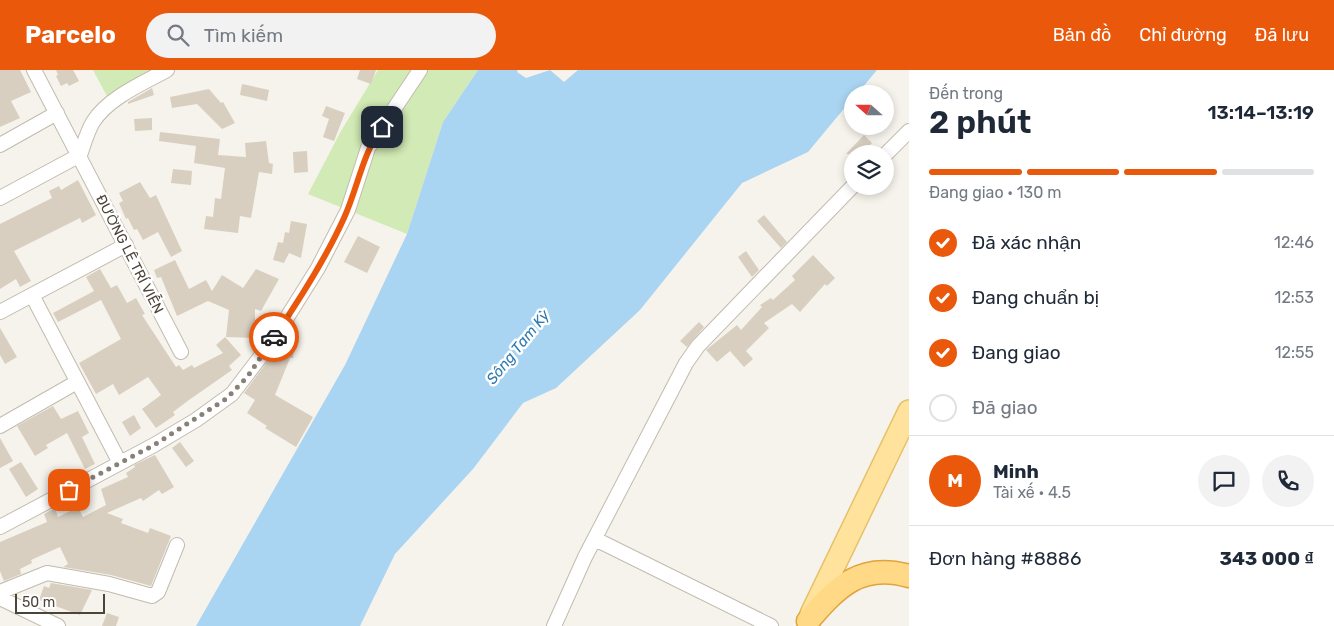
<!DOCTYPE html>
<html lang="vi">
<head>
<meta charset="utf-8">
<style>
  body { margin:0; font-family:Rubik,sans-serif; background:#f2f2f3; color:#1f2937; height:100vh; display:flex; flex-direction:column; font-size:19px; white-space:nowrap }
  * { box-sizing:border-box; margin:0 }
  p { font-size:16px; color:#747a83 }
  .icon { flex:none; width:28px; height:28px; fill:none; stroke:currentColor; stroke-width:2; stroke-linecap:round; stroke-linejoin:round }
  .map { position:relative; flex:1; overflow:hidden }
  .panel { display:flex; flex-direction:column; background:#fff; width:425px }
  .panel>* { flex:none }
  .needle { width:32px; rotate:291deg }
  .controls { position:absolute; left:844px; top:15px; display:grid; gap:10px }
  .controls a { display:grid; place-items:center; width:50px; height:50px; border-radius:50%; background:#fff; box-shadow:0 2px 8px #0003; font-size:25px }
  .scale { position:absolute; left:15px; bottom:12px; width:90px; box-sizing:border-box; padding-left:5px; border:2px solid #4b4439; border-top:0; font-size:14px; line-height:18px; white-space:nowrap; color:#4b4439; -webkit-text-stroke:4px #fff; paint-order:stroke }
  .pin { position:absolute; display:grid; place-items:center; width:42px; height:42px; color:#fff; margin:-21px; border-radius:10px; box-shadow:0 2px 8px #0006 }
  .courier { position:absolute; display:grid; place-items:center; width:50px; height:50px; margin:-25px; border:4px solid #ea580c; border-radius:50%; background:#fff; color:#222; box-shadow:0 1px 6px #0007 }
  .summary em { font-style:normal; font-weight:600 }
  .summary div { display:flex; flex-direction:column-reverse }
  .summary { display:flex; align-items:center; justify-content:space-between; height:85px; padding:0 20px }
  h1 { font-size:32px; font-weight:600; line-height:38px }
  .bar { display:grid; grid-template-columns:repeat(4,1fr); gap:8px 5px; align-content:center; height:60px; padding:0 20px }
  .bar i { height:6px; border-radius:4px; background:#e0e1e3 }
  .bar .on { background:#ea580c }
  .bar p { grid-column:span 4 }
  .line { display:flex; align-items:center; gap:12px; padding:0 20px; border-top:1px solid #e0e1e3 }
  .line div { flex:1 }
  .round { display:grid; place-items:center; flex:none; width:52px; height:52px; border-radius:26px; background:#f2f2f3 }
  ol { padding:0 20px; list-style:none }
  li { display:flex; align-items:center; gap:15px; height:55px }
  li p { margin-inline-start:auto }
  li .icon { padding:5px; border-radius:50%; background:#ea580c; color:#fff; stroke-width:4 }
  li:last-child { color:#747a83 }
  li i { width:28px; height:28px; border:2px solid #e0e1e3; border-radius:50% }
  header { display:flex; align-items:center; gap:30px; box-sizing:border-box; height:70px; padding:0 25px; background:#ea580c; color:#fff }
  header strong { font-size:24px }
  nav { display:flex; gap:28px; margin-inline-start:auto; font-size:18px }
  .search { width:350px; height:45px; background:#f2f2f3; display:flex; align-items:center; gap:12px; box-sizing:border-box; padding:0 18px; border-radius:28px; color:#747a83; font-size:19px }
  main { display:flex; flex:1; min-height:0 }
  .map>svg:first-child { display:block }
</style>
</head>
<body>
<header>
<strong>Parcelo</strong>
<div class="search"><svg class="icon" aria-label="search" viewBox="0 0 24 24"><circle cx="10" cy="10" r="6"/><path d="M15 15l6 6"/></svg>Tìm kiếm</div>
<nav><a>Bản đồ</a><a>Chỉ đường</a><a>Đã lưu</a></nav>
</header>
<main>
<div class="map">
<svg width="909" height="556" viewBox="0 0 909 556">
  <rect width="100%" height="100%" fill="#f6f3ec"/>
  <path fill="#d2eab5" d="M93 0H162L108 28Z
    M378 0H478L443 52 407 164 308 124 341 61Z"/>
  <path fill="#a9d4f2" d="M478 0H518L517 2 526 8 550 0 564 12 578 0H877L857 24H852V29L808 82 742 113 640 240 556 318 523 333 473 399 395 484 360 556H196L345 295 407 164 443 52Z"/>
  <path fill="#d8cfc1" d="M0 0H20L31 22 11 31 20 48 0 57Z
    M56 0H73L79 11 69 16 67 13 61 16 56 6 58 5Z
    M360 0H376L371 14 357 9Z
    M242 14 269 20 267 31 240 25Z
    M152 18 154 25 128 34V32Z
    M209 19 221 33 223 32 235 53 222 59 197 34 172 38 170 27Z
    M326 36 345 43 334 71 323 67 329 49 322 46Z
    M152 48V60L135 61 134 49Z
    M160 62 220 69 218 85 246 87 245 73 266 71 269 93 273 94 272 104 259 102 251 148 240 146 238 163 204 159 206 146 213 147 215 128 221 129 225 98 194 93 196 76 159 71Z
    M864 65 872 73 862 84H846Z
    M307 81 308 102 294 103 293 82Z
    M173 99 192 101 191 115 171 113Z
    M78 110 96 145 82 153 80 148 14 181 31 211 20 217 16 209 0 219V154L52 128 49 121 59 116 61 120Z
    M140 112 150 128 156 125 182 181 171 187 158 162 143 170 137 159 134 160 128 148 126 149 119 133 123 131 119 123Z
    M764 145 787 172 781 178 757 151Z
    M291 151 307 154 301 188 289 183 284 193 273 190 278 172 283 173 285 162 289 163Z
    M358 166 380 177 367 203 344 192Z
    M746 181 759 200 752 207 738 187Z
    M813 185 835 208 827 216 825 214 800 242 792 234 764 253 769 258 746 281 753 289 744 297 730 281 717 292 706 280 737 255 741 260 762 237 760 235 771 228 773 230 795 210 792 206Z
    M175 190 189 219 206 210 212 221 222 205 243 218 256 199 279 209 261 241 255 239V268L226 267 229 240 208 231 177 246 161 207 157 208 154 200Z
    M100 199 111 218 117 215 127 233 136 228 145 244 142 245 176 297 179 295 183 300 192 295 194 298 223 283 216 275 225 267 241 285 229 296 232 300 189 330 173 342 175 345 156 358 142 339 161 325 148 307 119 325 113 314 96 324 79 293 121 269 101 230 58 252 53 243 94 221 86 207Z
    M699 252 704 257 687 277 680 271Z
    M292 255 296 256 293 288H290L275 325 313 347 296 377 265 358 267 356 247 343 255 330 244 323 270 288 279 292 280 277H285Z
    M0 258 17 287 5 294 0 285Z
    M53 336 61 349 78 341 89 363 82 367 95 394 85 399 67 363 46 375 48 378 35 386 17 356Z
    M134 345 141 358 130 366 122 352Z
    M0 368 13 391 0 398Z
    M180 372 194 391 186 397 172 378Z
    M155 385 174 417 162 424 159 420 143 431 141 428 107 443 123 449 121 453 148 463 150 458 171 466 151 516 111 505 63 497 68 494 60 477 31 490 32 493 20 499 21 504 4 511 0 501V472L47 452 44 444 55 438 58 447 78 437 83 447 106 435 101 419 128 407 126 403 135 397 134 395Z
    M21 392 38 419 26 427 9 399Z
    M51 513 92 520 80 545 39 530 44 516 49 518Z
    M107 543 119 547 116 556H102Z"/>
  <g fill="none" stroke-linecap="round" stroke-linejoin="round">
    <defs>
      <path id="minor" d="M34 0 181 282
        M0 75 57 43
        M80 85C84 74 87 62 93 52 108 28 143 13 167 0
        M885 85 909 61
        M0 128 80 85
        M32 225 120 393
        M0 242 126 175
        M0 356 77 312
        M0 457 154 375 196 350 232 324 271 273 318 198 348 140 368 78 420 0
        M595 469 771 556
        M0 522 47 503 109 514 152 526 158 522 177 475
        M0 528 58 556
        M554 556 585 487 686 293 698 276 853 116"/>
      <path id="primary" d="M811 544 909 341"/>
      <path id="trunk" d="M808 551C837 517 861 492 909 506"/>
    </defs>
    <use href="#minor" stroke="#c2bbae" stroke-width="16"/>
    <use href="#primary" stroke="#e6c16a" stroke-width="24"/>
    <use href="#trunk" stroke="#e0a43c" stroke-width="25"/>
    <use href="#minor" stroke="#fff" stroke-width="14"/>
    <use href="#primary" stroke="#ffe39c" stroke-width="21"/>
    <use href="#trunk" stroke="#ffd985" stroke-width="22"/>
  </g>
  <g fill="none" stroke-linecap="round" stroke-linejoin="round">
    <path stroke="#878178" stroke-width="5" stroke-dasharray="0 9" d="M69 420 154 375 226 329 248 306 274 267"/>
    <path stroke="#ea580c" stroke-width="6" d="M274 267C300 229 325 190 344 148 358 117 362 85 382 57"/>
  </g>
  <g text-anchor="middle" stroke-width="5" stroke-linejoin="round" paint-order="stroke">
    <g font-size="14" fill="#4b4439" stroke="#fff">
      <text transform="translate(130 184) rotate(63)" y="5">ĐƯỜNG LÊ TRÍ VIỄN</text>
    </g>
    <g font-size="15" font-style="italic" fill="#2e7ab2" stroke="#fff">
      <text transform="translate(518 277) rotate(-51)" y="5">Sông Tam Kỳ</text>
    </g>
  </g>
</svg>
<div class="controls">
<a><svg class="needle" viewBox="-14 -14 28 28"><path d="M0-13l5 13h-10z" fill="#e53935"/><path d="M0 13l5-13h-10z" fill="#747a83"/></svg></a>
<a><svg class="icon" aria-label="layers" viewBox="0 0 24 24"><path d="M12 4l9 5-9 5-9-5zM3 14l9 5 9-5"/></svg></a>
</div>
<div class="scale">50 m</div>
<div class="pin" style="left:69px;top:420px;background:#ea580c"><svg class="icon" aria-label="bag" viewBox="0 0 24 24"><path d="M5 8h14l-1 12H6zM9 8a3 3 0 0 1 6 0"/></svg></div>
<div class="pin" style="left:382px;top:57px;background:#1f2937"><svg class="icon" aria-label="home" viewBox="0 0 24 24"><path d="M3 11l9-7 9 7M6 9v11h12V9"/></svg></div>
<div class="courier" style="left:274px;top:267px"><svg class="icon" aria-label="car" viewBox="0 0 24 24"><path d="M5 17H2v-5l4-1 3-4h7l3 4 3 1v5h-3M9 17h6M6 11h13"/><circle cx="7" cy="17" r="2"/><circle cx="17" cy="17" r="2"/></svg></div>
</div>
<section class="panel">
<div class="summary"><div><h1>2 phút</h1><p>Đến trong</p></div><em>13:14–13:19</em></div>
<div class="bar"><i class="on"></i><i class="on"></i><i class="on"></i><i></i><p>Đang giao · 130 m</p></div>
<ol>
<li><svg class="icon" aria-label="check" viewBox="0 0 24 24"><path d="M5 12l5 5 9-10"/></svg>Đã xác nhận<p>12:46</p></li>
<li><svg class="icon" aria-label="check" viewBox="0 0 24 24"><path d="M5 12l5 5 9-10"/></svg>Đang chuẩn bị<p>12:53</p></li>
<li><svg class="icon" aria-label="check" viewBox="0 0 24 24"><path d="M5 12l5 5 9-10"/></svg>Đang giao<p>12:55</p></li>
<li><i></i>Đã giao</li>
</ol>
<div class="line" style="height:90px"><b class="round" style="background:#ea580c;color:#fff">M</b><div><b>Minh</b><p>Tài xế · 4.5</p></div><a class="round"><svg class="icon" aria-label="chat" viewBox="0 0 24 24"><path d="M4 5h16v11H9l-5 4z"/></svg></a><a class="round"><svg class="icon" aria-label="phone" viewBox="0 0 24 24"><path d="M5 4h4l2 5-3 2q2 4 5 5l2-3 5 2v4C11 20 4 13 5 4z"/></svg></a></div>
<div class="line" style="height:65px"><div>Đơn hàng #8886</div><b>343 000 ₫</b></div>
</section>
</main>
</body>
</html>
